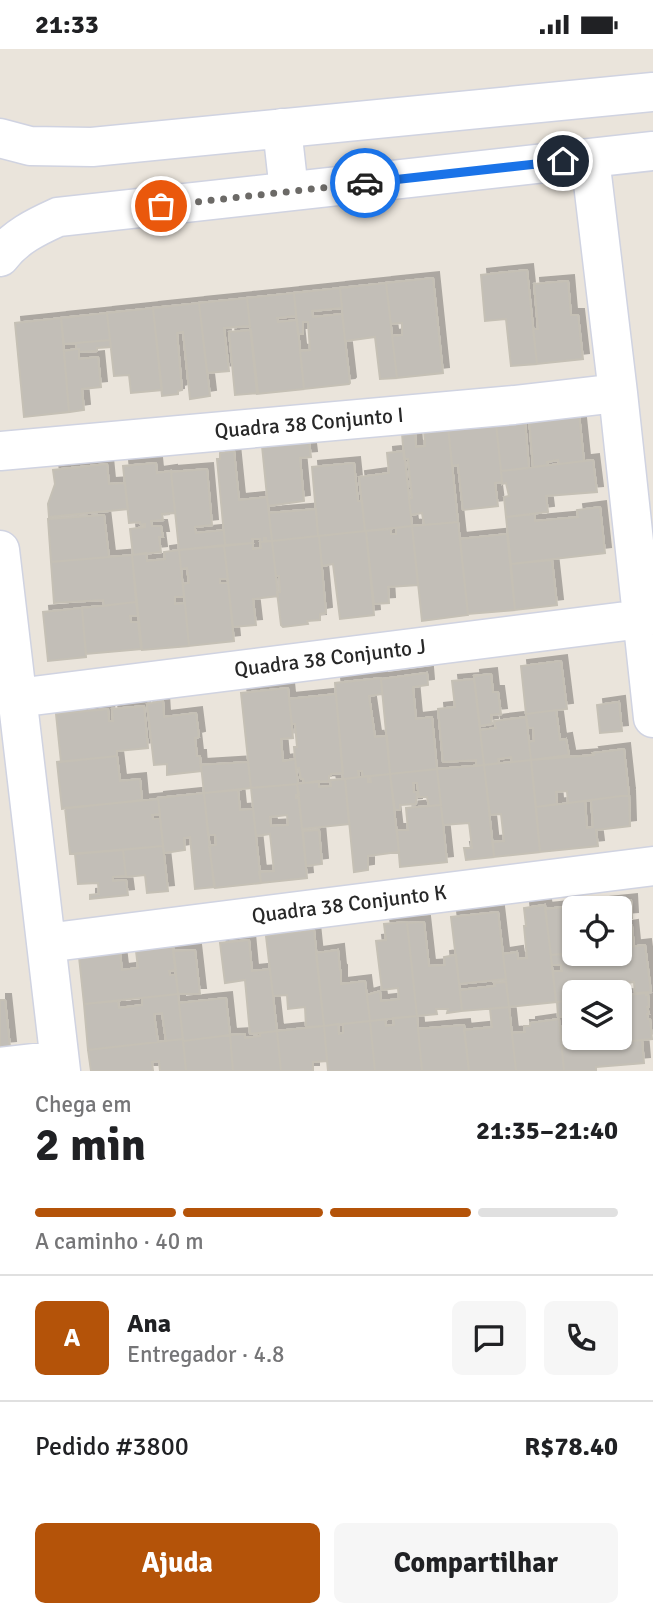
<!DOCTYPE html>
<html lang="pt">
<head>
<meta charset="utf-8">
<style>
  body { margin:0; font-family:Signika,sans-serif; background:#f6f6f6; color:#202124; height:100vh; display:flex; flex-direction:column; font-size:26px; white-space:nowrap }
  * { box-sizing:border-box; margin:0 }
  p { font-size:23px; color:#757577 }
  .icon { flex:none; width:38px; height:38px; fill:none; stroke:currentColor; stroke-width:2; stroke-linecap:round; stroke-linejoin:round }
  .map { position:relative; height:1022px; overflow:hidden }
  .sheet { display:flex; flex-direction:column; background:#fff; flex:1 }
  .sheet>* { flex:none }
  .tools { position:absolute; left:562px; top:847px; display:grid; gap:14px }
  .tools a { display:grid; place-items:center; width:70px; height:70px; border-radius:10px; background:#fff; box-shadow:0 2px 5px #0004; font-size:35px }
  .pin { position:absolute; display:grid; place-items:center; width:60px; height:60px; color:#fff; margin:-30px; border:4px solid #fff; border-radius:50%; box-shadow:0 2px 7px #0007 }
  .courier { position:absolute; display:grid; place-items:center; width:70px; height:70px; margin:-35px; border:5px solid #1a73e8; border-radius:50%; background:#fff; color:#222; box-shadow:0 2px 9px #0007 }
  .overview em { font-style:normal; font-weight:700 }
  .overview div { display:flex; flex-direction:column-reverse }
  .overview { display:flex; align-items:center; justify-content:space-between; height:119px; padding:0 35px }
  h1 { font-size:46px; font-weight:700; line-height:52px }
  .bar { display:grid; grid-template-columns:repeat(4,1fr); gap:10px 7px; align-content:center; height:84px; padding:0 35px }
  .bar i { height:9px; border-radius:5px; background:#e0e0e0 }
  .bar .active { background:#b45309 }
  .bar p { grid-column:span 4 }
  .line { display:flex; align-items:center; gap:18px; padding:0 35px; border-top:2px solid #e0e0e0 }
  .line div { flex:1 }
  .round { display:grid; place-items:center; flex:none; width:74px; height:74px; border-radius:10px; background:#f6f6f6 }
  .cta { display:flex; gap:14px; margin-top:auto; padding:14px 35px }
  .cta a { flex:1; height:80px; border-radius:10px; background:#b45309; color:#fff; font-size:28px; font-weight:700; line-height:80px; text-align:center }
  .cta a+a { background:#f6f6f6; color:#202124 }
  .status { display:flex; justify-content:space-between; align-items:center; height:49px; padding:0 35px; background:#fff; direction:ltr }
  .status svg { height:19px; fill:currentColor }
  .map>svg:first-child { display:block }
</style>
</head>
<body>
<div class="status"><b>21:33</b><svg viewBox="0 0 49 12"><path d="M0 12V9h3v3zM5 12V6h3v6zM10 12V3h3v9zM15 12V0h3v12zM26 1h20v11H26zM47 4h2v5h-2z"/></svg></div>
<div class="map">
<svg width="653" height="1022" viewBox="0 0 653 1022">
  <defs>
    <filter id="shadow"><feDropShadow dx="6" dy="-6" stdDeviation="0" flood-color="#0004"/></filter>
  </defs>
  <rect width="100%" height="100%" fill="#eae4db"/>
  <path fill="#c2beb7" stroke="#c5c0b5" stroke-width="2" fill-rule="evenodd" filter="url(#shadow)" d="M527 221 537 315 511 317 506 270 485 272 481 226Z
    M433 229 443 324 397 329 392 287 402 286V274L391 275 386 234Z
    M568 232 571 266H578L583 310 537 315 533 280H538L534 235Z
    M386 234 397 329 380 330 375 288 345 292 340 239Z
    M340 239 342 259 312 262 313 268 342 265 350 334 349 335 304 340 300 302 310 301 308 273H303V285H298L294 244Z
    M294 244 296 267 277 269 278 273 297 271 304 340 257 345 247 249Z
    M247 249 250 277 224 279 229 322 207 324 199 254Z
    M199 254 210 347 190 350 183 283 177 284 182 341 178 342V345L162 347 153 259Z
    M153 259 162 341 131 344 129 326 114 327 107 264Z
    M107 264 110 291 64 295 61 269Z
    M61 269 69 363 24 368 15 274Z
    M251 281 258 344 235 346 229 283Z
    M110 291 111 298 97 299V302L79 303V300H76V294Z
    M76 300H79V310L98 308 101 338 82 340 84 361 69 363 64 302Z
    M579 365 584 412 559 415 558 411 547 413 548 416 533 418 529 369Z
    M525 372 529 419 501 422 496 375Z
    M496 373 502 433 495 434 498 457 463 461 458 416 452 417 448 378Z
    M448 377 458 473 424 476 422 464 411 466 409 450 412 449 408 410H404L402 384 415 383 416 398 425 397 424 380Z
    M309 392 311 408 300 409 304 452 268 457 262 397Z
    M234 402 239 451 267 448 272 492H266V489H264V493H260V490H252L253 494 225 496 217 410H220V404Z
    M404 402 412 477 365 482 359 428 389 424 387 404Z
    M593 411 597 443 546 447 548 463 506 468 504 448 509 447 506 434 502 435 501 422Z
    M156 414 157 424 171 422 175 464 162 465 163 471 151 472 152 477H161L163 488H159L161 503 133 506 130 480 145 478V475L141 476 140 473 129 474 123 417Z
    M354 414 358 452H362L365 482 318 487 312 418Z
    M107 415 109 435 125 434 128 460 49 468 48 455 55 435 53 421Z
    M207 420 212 476 195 478V480L196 484 224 481 225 496 179 501 171 423Z
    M600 458 605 504 511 515 506 468 535 465V472L578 468 577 461Z
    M316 460 318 487 272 492 269 464Z
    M104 466 109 508 51 513 48 470Z
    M458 473 468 566 422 572 412 477Z
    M412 477 418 536 388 538 389 554 374 555 366 482 391 480V485H396V479Z
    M365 482H366L374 566 340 570 333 515 322 517 319 487Z
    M507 485 515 561 468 565 460 490Z
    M319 487 326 564 320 565V571L307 572 308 575 283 578 281 576 277 543H280L279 527H276L272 492Z
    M272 492 278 547 253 550 256 576 233 578 224 497 253 494V500L261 499 260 493Z
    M224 497 228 530H220V534H228L234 592 189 597 183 535 189 534 187 519 181 520 179 501Z
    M179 501 184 548H175V555L185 554 189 597 142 601 132 506 146 504 147 512 165 510 164 503Z
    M132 506 136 553 104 557 103 551 54 554 51 513Z
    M552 511 557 556 515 561 511 515Z
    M136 553 138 567H130L131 573H138L141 600 86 605 82 559Z
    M82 559 86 608 48 612 43 563Z
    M561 612 567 660 526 665 521 617Z
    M427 624 428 636 413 638 416 670 432 668 437 720 390 725 381 630Z
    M491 625 493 643H498L501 665 491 666 492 675 480 677 474 627Z
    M381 629 382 645 369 647 375 688 387 687 390 725 363 728 362 722H358L359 728 343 730 335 634Z
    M474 630 484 716 476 717V711L443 713 438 660 455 658 452 632Z
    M288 639 293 689 281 690 283 712 295 710 298 735 251 739 241 644Z
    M336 645 343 724 331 725V727H329V732L304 734 303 730H301L299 719 296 720 294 698H297L295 675H292L289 650Z
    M163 652 164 668 196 664 199 688 195 689 197 707H200L201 722 167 726V715L154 716 147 655Z
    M619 653 622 682 600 684 597 656Z
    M144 657 148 699 117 702V707L61 713 56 665 108 660 109 672H113L112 660Z
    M556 661 560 691 566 690 569 706 531 711 529 693 534 692 533 679H528L526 665Z
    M526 668 531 711 512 713 511 708 498 710 499 714 484 716 480 681 496 679 494 672Z
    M624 700 629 746 568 754 567 742 556 743 557 755 536 758 531 711 594 706 593 704Z
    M117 707 120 732 140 730 142 751 62 760 57 713Z
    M531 711 540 803 494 808 493 793 504 792 501 765 490 766 484 716Z
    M248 713 251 739 204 744 201 716Z
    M484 716 494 808 466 811 464 799H472L469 774 443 776 437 720Z
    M437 720 441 756 429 757 427 748H419L417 734H413L414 743H417L416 755 400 756V761H395L390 725Z
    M390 725 399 803 368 807V821L354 823 345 730 368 727V733H371L370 727Z
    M345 730 349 775 302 780 297 735 319 732V738L331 737 330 731Z
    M297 735 299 746H296V749H299L307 829 261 834 259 823 274 822 270 785 256 787 251 739ZM287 766 288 776 271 777 270 768Z
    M238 741 240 761 253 760 261 834 215 839 209 797 216 796 215 786H208L204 744Z
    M204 744 214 838 195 840 190 788 184 789 185 801 164 804 158 749Z
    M629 746 630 777 596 781 598 797 540 803 536 758 585 752 587 779 593 778 591 751Z
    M158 750 160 765 152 766 153 770 160 769 163 797 70 805 65 759Z
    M441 756 447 813 400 818 397 781H408L406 759Z
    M319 781 322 815 306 817 303 782Z
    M163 797 168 842 147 844 145 826 126 828 123 801Z
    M123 801 126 827 113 828V832L126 831 128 846 90 850V846L99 845 98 834 78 835 75 805Z
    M631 851 632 869 620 870V859H574V904L551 906 545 860Z
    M545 856 556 953 509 958 503 905 517 903 518 910 527 909 524 877H526L524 859Z
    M498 863 506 930 459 935 451 868Z
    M407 873 417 967 370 972 367 946 380 942 381 952 399 950 398 939 382 941 376 892 386 891 384 875Z
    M424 873 429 917 445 916 444 908 456 906 462 962 447 964 448 960H436L437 965 417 967 407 874Z
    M632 877 634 897 620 899V879Z
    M314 881 324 977 306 978 305 958 288 960 287 946 273 947 266 887Z
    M249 891 252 922 270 920 277 982 250 985 245 931 225 934 220 894Z
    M645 896 651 943 635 944 634 933 605 937 606 943H574V951L556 953 553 922H562L561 916H552L551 906 574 904 620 905V899Z
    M173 898 176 921 169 922 170 926 176 925 178 945 84 955 79 908 120 904 122 921 138 919 136 902Z
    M195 901 200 945H178L173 902Z
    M338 901 340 921 341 922V935L365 932 370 972 324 977 316 904Z
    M506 933 509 958 462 962 460 941 495 937 494 934Z
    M646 944V946L648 945 649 958H647L649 965H647L648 970H650L652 990 562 999 560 978 566 977 565 968H558L557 953 574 951V989H620V947Z
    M178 945 183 990 166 992 162 964 154 965 158 993 88 1001 84 955 118 952 119 959 142 956V949Z
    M226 949 230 986 183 992 179 954Z
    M0 951H5L10 998 0 999Z
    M509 958 516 1022H469L464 981 492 978 490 960Z
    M417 967 422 1022H375L370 972 385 970 386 977 394 976 393 969Z
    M559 970 564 1022H516L512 984 525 983 524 977H530V974Z
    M370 972 375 1022H328L324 977 338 975 339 985 343 984V975Z
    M464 976 469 1022H422L418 980Z
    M324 977 327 1012 313 1013V1022H281L277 982Z
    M277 982 281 1022H233L230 986 245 985V989L260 987V984Z
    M230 986 233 1022H186L183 992Z
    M183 990 186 1022H160L159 1012 152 1013 153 1022H91L88 1001Z
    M642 991 644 1014 596 1018V1022H564L562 999Z"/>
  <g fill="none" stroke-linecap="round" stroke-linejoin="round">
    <defs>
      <path id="minor" d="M282 79 289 142
        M0 89 30 97 92 98 653 43
        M590 109 618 344 653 669
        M0 208C15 188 36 178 58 168L653 102
        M0 402 514 356 618 344
        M0 501 61 1022
        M17 649 642 570
        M46 894 653 817
        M0 1018 59 1011"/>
    </defs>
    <use href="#minor" stroke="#d0d3e1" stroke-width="41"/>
    <use href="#minor" stroke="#fff" stroke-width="38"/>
  </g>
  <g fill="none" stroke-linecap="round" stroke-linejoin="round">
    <path stroke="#6c6a67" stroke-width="7" stroke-dasharray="0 12.6" d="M161 157 365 134"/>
    <path stroke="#1a73e8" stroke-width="9" d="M365 134 563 112"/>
  </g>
  <g text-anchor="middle" stroke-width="5" stroke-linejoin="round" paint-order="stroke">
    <g font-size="21" fill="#282828" stroke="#fff">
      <text transform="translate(309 374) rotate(-5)" y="7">Quadra 38 Conjunto I</text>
      <text transform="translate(330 609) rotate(-7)" y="7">Quadra 38 Conjunto J</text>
      <text transform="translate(349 855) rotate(-7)" y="7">Quadra 38 Conjunto K</text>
    </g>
  </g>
</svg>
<div class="tools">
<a><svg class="icon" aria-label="locate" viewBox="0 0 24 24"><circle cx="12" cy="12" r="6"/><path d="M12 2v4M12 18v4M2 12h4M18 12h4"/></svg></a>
<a><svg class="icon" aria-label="layers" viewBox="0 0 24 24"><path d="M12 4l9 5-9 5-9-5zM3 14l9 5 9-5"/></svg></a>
</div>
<div class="pin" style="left:161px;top:157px;background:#ea580c"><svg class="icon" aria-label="bag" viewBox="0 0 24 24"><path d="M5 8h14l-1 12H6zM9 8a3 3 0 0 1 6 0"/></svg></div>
<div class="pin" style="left:563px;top:112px;background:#1f2937"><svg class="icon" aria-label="home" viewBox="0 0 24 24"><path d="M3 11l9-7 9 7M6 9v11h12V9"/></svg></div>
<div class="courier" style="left:365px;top:134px"><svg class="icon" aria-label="car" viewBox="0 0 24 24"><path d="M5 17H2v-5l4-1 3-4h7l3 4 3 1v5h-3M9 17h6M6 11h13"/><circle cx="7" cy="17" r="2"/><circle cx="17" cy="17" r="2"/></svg></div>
</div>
<section class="sheet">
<div class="overview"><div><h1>2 min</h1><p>Chega em</p></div><em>21:35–21:40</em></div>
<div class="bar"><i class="active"></i><i class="active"></i><i class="active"></i><i></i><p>A caminho · 40 m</p></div>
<div class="line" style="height:126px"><b class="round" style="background:#b45309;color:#fff">A</b><div><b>Ana</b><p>Entregador · 4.8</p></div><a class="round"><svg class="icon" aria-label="chat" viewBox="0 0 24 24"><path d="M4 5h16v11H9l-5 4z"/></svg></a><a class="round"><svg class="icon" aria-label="phone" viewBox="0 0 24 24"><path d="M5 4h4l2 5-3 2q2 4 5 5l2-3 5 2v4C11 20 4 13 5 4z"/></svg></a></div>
<div class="line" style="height:91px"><div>Pedido #3800</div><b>R$78.40</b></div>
<div class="cta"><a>Ajuda</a><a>Compartilhar</a></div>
</section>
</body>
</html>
